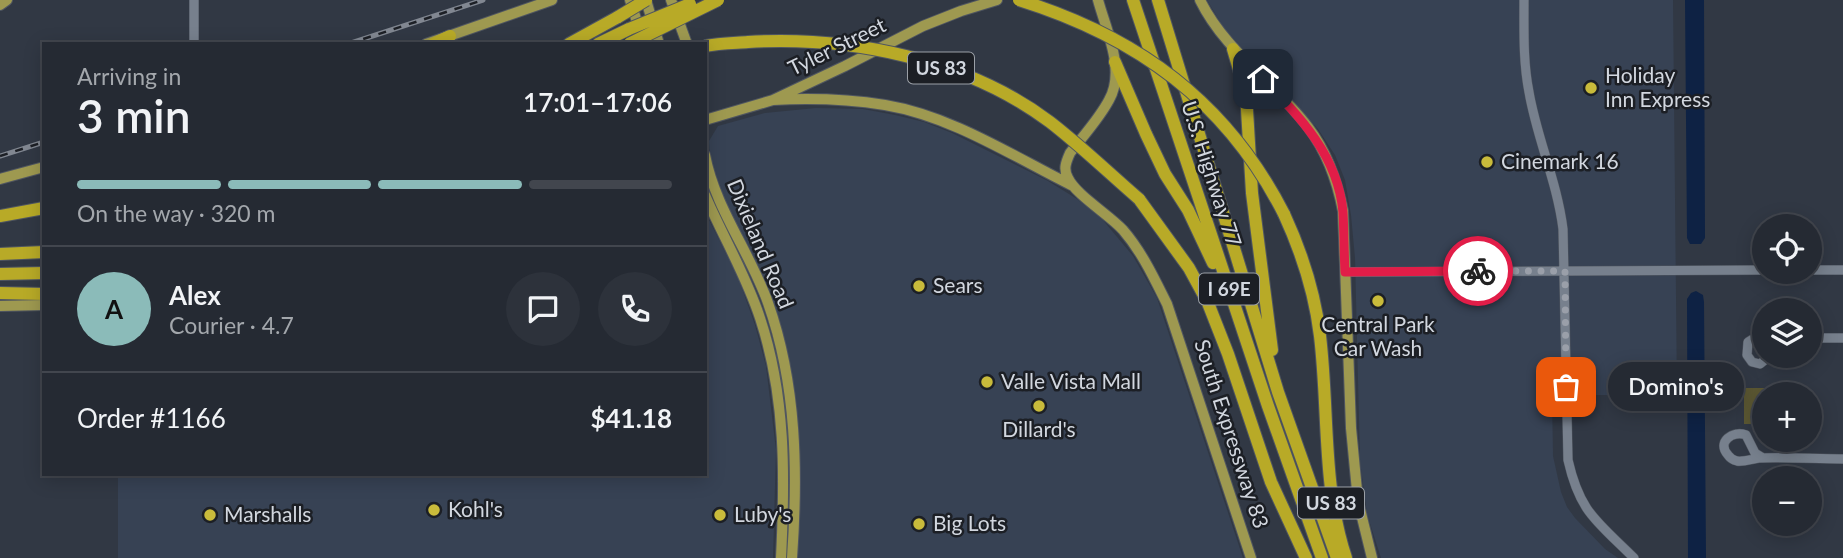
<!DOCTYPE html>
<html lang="en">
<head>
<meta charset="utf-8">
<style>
  body { margin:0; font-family:Lato,sans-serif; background:#2d323b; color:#f1f3f6; height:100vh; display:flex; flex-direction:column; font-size:26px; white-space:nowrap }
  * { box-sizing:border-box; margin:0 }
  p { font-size:23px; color:#a3a7ac }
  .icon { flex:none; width:38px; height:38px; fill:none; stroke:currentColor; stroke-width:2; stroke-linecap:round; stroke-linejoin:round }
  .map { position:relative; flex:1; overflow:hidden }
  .drawer { position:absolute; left:42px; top:42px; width:665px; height:434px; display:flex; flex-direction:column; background:#252a33; border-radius:0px; box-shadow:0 4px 18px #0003,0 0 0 2px #42464e }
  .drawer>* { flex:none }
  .buttons { position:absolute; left:1752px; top:214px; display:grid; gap:14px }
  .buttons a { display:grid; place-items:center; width:70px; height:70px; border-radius:50%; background:#252a33; box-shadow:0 4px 18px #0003,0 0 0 2px #42464e; font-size:35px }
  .pin { position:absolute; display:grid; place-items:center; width:60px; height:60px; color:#fff; margin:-30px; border-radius:14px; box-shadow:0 4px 10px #0006 }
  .courier { position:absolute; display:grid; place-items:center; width:70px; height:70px; margin:-35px; border:5px solid #e11d48; border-radius:50%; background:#fff; color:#222; box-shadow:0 2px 9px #0007 }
  .bubble { position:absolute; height:49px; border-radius:24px; background:#252a33; box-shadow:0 4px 18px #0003,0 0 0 2px #42464e; font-size:23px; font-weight:600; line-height:49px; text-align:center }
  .overview em { font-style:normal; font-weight:600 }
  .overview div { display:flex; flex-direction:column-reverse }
  .overview { display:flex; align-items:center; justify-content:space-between; height:119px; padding:0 35px }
  h1 { font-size:46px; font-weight:600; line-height:52px }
  .bar { display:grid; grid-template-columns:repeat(4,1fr); gap:10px 7px; align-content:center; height:84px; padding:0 35px }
  .bar i { height:9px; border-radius:5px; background:#42464e }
  .bar .active { background:#8bbbb9 }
  .bar p { grid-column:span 4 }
  .line { display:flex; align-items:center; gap:18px; padding:0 35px; border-top:2px solid #42464e }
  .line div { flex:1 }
  .round { display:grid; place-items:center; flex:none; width:74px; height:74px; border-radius:37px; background:#2d323b }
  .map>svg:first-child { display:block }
</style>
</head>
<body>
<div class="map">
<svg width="1843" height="558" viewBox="0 0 1843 558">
  <rect width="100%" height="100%" fill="#313844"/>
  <path fill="#374254" d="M1207 0H1673L1677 395H1552L1553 456 1561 492 1567 507 1575 518 1605 549 1618 558H1381L1367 514 1360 461 1355 258 1351 215 1345 180 1335 155 1318 129 1225 30Z
    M816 108 863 109 895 115 924 122 952 133 1048 181 1077 199 1102 219 1133 256 1157 298 1243 558H797L800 449 796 399 787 352 719 186 710 156 709 141 718 126 765 113Z
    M705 212 738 277 755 325 766 366 776 450 773 558H118V474H705Z"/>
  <path fill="#5c5833" d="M1744 388H1765L1764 424H1744Z"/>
  <path fill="#0e2244" d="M1685 0H1704L1705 238 1701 244H1690L1687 238Z
    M1696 291 1703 295 1704 302 1706 558H1688L1687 299 1691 293Z"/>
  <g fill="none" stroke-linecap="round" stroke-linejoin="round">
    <defs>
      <path id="minor" d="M194 0V44
        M1524 0C1524 31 1523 62 1529 92 1537 139 1557 181 1563 229L1568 460C1580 513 1597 521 1634 558
        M1810 270H1843
        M1345 272 1764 270
        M1764 336 1756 337 1748 342 1747 355 1752 362 1760 364 1771 355
        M1810 338H1843
        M1763 458 1755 453 1746 435C1733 430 1716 442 1728 455 1730 458 1733 460 1737 461 1744 462 1752 459 1759 458 1787 457 1815 459 1843 459"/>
      <path id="major" d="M630 0 644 44
        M646 0 659 44
        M671 0 687 44
        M1098 0C1106 30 1126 70 1109 100 1099 119 1083 136 1070 153 1066 162 1063 169 1068 178 1076 195 1108 214 1123 230 1142 252 1154 278 1167 304L1251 558
        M1200 0C1225 51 1274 82 1308 127 1327 152 1337 180 1343 211L1351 428 1358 501 1372 558
        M0 5 7 0
        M426 44 552 0
        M773 100C810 98 847 99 885 105 951 116 1011 155 1071 185
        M705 120 773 100 845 66 923 26 961 11 997 0
        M705 155C715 208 750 252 768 303 797 385 798 473 792 558
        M0 179 44 167
        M705 195C723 237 746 275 760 318 786 396 785 477 781 558
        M0 306 44 305"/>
      <path id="highway" d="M1133 0 1268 406 1322 558
        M1158 0 1278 392 1337 558
        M433 44 450 36
        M569 44 618 17
        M598 44 629 29
        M1233 49 1246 93 1252 193 1272 350
        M1115 62 1146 134 1165 174 1188 210 1213 263
        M1139 199 1189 268 1208 303 1228 354 1271 482 1306 558
        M1284 214C1302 253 1315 294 1320 336 1329 411 1322 486 1346 558
        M0 216 44 208
        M0 254 44 252
        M0 274 44 273
        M0 293 44 294"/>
    </defs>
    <use href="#minor" stroke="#505660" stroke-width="10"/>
    <use href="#major" stroke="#505660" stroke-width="12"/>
    <use href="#highway" stroke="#505660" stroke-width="14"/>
    <use href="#minor" stroke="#77808d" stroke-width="9"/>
    <use href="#major" stroke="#9e9950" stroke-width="10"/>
    <use href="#highway" stroke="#b8aa27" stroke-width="12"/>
    <defs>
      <path id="rail" d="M348 44 483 0
        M0 156 44 142"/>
    </defs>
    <use href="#rail" stroke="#818791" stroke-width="5"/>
    <use href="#rail" stroke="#1c1f25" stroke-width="2.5" stroke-dasharray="8" stroke-linecap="butt"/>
    <defs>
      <path id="highway-bridge" d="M1019 0C1138 37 1227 102 1284 214
        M618 17 646 0
        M629 29 690 4
        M629 44 718 0
        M705 46C719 43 734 43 748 42 851 36 966 59 1050 122 1081 146 1110 174 1139 199"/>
    </defs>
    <use href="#highway-bridge" stroke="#505660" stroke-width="14" stroke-linecap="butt"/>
    <use href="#highway-bridge" stroke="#b8aa27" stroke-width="12"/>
  </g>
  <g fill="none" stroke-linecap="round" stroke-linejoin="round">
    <path stroke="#9a9fa9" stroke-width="7" stroke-dasharray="0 12.6" d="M1478 271H1565L1566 387"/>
    <path stroke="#e11d48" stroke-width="9" d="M1263 79C1300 117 1338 156 1343 212 1344 231 1344 252 1345 272L1478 271"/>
  </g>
  <g fill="#c9bb3b" stroke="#1c1f25" stroke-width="2.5">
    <circle cx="1591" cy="88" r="7"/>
    <circle cx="1487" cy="162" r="7"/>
    <circle cx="919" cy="286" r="7"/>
    <circle cx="1378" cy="301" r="7"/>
    <circle cx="987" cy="382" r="7"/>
    <circle cx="1039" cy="406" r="7"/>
    <circle cx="434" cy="510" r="7"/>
    <circle cx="210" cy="515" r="7"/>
    <circle cx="720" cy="515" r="7"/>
    <circle cx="919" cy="524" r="7"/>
  </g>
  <g text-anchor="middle" stroke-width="5" stroke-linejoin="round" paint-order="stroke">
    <g fill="#1c1f25" stroke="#9ba0a7" stroke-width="2">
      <rect x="908" y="52.5" width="66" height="31" rx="5"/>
      <rect x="1199" y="273.5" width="60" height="31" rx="5"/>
      <rect x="1298" y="487.5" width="66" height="31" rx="5"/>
    </g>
    <g font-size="19" font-weight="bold" fill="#d2d7df">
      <text x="941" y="75">US 83</text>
      <text x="1229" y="296">I 69E</text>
      <text x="1331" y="510">US 83</text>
    </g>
    <g font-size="21" fill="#d2d7df" stroke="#1c1f25">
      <text transform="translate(837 47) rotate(-26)" y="7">Tyler Street</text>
      <text transform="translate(1211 174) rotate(72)" y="7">U.S. Highway 77</text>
      <text transform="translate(760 244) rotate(67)" y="7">Dixieland Road</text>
      <text transform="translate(1231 434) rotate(72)" y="7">South Expressway 83</text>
    </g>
    <g font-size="21" fill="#d2d7df" stroke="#1c1f25" text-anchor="start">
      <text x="1605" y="83">Holiday<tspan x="1605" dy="24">Inn Express</tspan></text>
      <text x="1501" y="169">Cinemark 16</text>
      <text x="933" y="293">Sears</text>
      <text x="1378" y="332" text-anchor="middle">Central Park<tspan x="1378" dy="24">Car Wash</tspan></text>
      <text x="1001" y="389">Valle Vista Mall</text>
      <text x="1039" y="437" text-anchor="middle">Dillard's</text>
      <text x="448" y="517">Kohl's</text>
      <text x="224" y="522">Marshalls</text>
      <text x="734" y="522">Luby's</text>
      <text x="933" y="531">Big Lots</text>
    </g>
  </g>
</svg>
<div class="buttons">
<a><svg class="icon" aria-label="locate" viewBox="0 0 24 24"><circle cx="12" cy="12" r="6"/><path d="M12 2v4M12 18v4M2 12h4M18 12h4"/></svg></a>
<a><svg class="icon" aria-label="layers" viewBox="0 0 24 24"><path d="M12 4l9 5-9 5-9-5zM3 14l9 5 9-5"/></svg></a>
<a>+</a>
<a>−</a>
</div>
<div class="pin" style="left:1566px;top:387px;background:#ea580c"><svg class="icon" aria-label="bag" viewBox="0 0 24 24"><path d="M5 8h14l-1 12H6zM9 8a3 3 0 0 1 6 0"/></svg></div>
<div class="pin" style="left:1263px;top:79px;background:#1f2937"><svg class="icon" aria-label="home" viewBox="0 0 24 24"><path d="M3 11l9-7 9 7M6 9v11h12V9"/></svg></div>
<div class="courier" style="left:1478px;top:271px"><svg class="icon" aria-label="bike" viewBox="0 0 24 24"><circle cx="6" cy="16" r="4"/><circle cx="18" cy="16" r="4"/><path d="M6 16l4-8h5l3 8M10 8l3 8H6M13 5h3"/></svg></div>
<div class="bubble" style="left:1608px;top:362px;width:136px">Domino's</div>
<section class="drawer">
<div class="overview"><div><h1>3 min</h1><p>Arriving in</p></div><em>17:01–17:06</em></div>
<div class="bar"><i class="active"></i><i class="active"></i><i class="active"></i><i></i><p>On the way · 320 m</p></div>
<div class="line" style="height:126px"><b class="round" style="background:#8bbbb9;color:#111">A</b><div><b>Alex</b><p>Courier · 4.7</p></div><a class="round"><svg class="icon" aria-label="chat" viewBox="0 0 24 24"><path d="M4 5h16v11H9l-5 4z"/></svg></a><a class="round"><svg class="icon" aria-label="phone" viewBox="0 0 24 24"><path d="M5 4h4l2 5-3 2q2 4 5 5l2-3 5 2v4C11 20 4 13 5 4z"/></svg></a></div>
<div class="line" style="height:91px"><div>Order #1166</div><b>$41.18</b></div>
</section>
</div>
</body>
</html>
